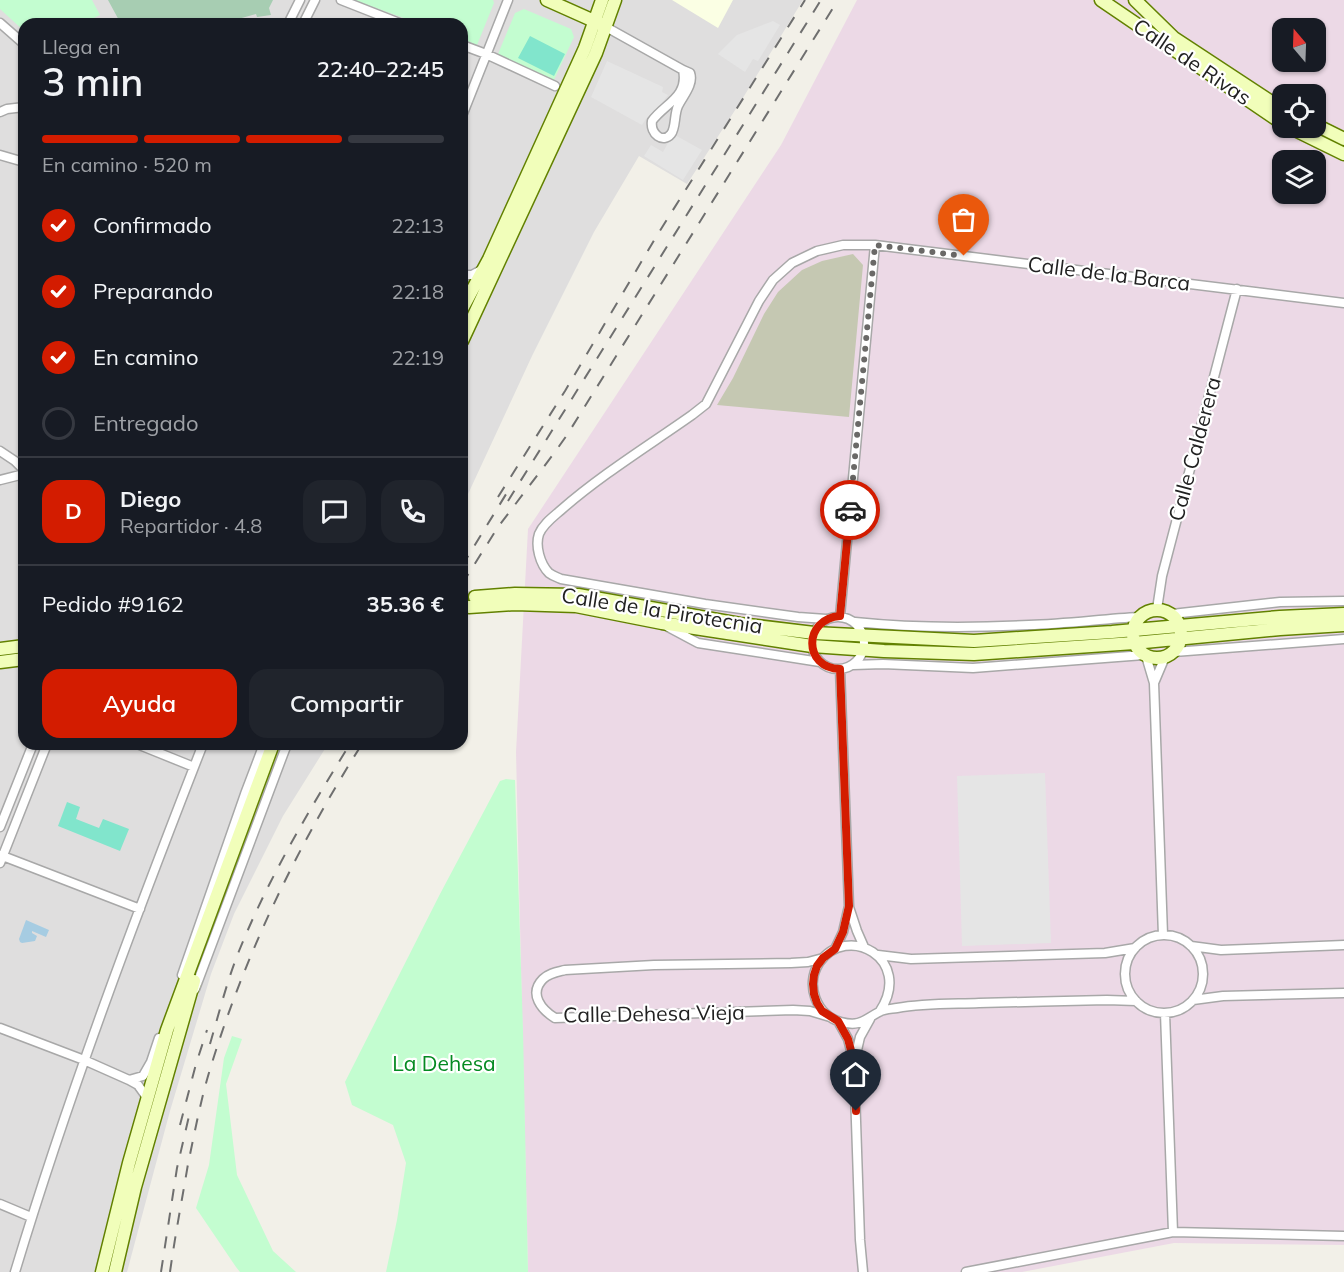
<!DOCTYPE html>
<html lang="es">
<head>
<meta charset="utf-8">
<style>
  body { margin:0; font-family:Mulish,sans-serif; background:#20242c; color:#f1f3f6; height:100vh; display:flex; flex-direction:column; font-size:22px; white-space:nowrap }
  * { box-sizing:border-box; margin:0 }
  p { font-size:20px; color:#9ea1a6 }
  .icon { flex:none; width:33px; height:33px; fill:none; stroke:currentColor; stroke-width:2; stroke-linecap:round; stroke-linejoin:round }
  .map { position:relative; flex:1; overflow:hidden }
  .details { position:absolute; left:18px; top:18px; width:450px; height:732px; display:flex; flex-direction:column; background:#171b24; border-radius:18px; box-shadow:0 2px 4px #0004 }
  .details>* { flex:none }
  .needle { width:39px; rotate:341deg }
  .buttons { position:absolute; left:1272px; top:18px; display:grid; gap:12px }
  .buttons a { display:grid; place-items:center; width:54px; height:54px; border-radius:12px; background:#171b24; box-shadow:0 2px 4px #0004; font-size:30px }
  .pin { position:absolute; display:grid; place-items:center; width:51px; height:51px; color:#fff; margin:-62px -26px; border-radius:50% 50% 50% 0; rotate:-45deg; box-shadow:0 0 6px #0007 }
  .pin .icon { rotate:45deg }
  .courier { position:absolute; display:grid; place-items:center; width:60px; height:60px; margin:-30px; border:4px solid #d31c00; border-radius:50%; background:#fff; color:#222; box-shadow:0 2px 8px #0007 }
  .summary em { font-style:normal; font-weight:600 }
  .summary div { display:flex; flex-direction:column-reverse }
  .summary { display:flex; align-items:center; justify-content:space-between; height:102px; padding:0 24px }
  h1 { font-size:39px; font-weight:600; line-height:45px }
  .bar { display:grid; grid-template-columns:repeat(4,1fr); gap:9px 6px; align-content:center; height:72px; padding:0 24px }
  .bar i { height:8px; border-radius:4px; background:#363941 }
  .bar .on { background:#d31c00 }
  .bar p { grid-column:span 4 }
  .line { display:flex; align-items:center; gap:15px; padding:0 24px; border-top:2px solid #363941 }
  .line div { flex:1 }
  .round { display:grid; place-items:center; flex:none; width:63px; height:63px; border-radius:18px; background:#20242c }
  ol { padding:0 24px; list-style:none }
  li { display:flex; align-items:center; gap:18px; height:66px }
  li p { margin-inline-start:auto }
  li .icon { padding:6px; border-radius:50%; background:#d31c00; color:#fff; stroke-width:4 }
  li:last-child { color:#9ea1a6 }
  li i { width:33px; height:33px; border:3px solid #363941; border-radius:50% }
  .action { display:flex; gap:12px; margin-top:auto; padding:12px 24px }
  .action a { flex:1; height:69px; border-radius:18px; background:#d31c00; color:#fff; font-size:24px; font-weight:600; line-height:69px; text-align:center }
  .action a+a { background:#20242c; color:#f1f3f6 }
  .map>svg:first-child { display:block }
</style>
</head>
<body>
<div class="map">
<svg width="1344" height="1272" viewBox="0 0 1344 1272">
  <rect width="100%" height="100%" fill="#f2f0e8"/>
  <path fill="#dfdede" d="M0 0H602L596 21 606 27 615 0H803L741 101 687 184 639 156 594 232 532 356 462 507V24H24V744H328L283 816 234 914 211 974 170 1111 127 1272H0Z"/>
  <path fill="#ecd9e6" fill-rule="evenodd" d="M857 0H1344V1245L1174 1243 1022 1272H528L516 752 528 529 781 145ZM1282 28H1316V62H1282ZM1282 94H1316V128H1282ZM1282 160H1316V194H1282Z"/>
  <path fill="#fbffe4" d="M672 0H733L718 28Z"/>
  <path fill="#c5c8b2" d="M853 254 863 265 849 417 717 405 733 378 764 314 778 292 802 270 822 261Z"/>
  <path fill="#a7cdb2" d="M108 0H273L269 8 271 15 257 17 256 14 220 24H121Z"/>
  <path fill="#c3fdd0" d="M0 0H92L100 15 92 19 95 24H24V31L0 9Z
    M354 0H493L494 3 477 45 462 39V24H420Z
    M524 9 571 29 574 37 553 82 498 54 515 13Z
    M506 779 515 780 523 1030 528 1272H386L397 1220 406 1163 393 1125 352 1105 345 1082 440 894 500 781Z
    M232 1036 242 1039 226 1084 237 1175 273 1251 296 1272H240L236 1267 196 1208 209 1165 224 1058Z"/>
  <path fill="#81e5cc" d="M530 36 565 54 554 76 518 58Z
    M67 802 80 807 76 819 99 828 103 819 129 829 120 851 58 826Z"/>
  <path fill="#e5e5e5" d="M773 21 780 25 758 61 753 59 745 72 718 54 737 35Z
    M607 61 663 87 662 92 668 95 659 107 646 119 642 125 591 97Z
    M673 134 702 150 683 180 644 156 651 145 663 152Z
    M1045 773 1051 943 962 946 957 776Z"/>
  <path fill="#a6cce2" d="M26 920 49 930 46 937 32 931V933L37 936 35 941 22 943 20 942 19 939Z"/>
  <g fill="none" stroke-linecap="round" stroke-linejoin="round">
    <path stroke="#c8c7c0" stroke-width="12" stroke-dasharray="12 6" stroke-linecap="butt" d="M462 598 475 597"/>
    <defs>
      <path id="street" d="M341 0 402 24
        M0 23 24 44
        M288 24 300 0
        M303 24 315 0
        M606 27 683 70 690 73C694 84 683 96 678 106 674 114 676 128 671 134 663 144 650 134 652 121 664 104 689 97 683 70
        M462 45 486 54 555 86
        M0 112 7 109 24 107
        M462 116 508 0
        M0 155 24 162
        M462 275H472L483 269
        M462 279 465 288 464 302
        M0 451 15 461 24 470
        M0 480 24 474
        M1157 609 1162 576 1237 289
        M1172 614 1280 602 1344 601
        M840 616 875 245
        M812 643a26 26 0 1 1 52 0a26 26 0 1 1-52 0Z
        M826 619 798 617 705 604 561 579C557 577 553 576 549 573 540 564 535 546 539 534 543 524 553 517 561 510 601 475 648 446 692 415L706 404 759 301 773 280 792 263 817 251 843 245H875L1344 303
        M855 622C913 628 971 628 1029 625 1066 624 1102 619 1139 617
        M668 627 698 643 820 662
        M1174 652 1344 639
        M1146 656 1154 683 1163 935
        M853 665 883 664 973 668 1144 655
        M1154 683 1165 657
        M137 744 194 767
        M0 827 33 744
        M0 855 140 909
        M0 863 47 744
        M849 907 857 931 864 947
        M1125 974a39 39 0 1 1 78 0a39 39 0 1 1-78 0Z
        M1191 946 1221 950 1344 945
        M835 949 843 932 849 906 840 669
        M878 955 911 959 1105 953 1135 948
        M823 958 808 962 791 963 654 965 565 970C557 972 549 973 543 979 528 994 542 1010 555 1018L793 1010 810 1011 830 1017
        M182 975 245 794 264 744
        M195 989 287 744
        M1193 1000 1223 996 1344 993
        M880 1011C914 959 847 922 819 963 805 985 816 1015 841 1022 860 1027 864 1020 879 1012 884 1009 891 1009 897 1008 924 1003 952 1004 979 1003 1022 1002 1064 1001 1107 1000L1136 1001
        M1165 1013 1173 1232
        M838 1021 848 1039 854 1062 860 1240 863 1272
        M0 1028 84 1060 129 1080 138 1085 148 1099
        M855 1059 860 1037 870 1019
        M129 1080 143 1076 151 1062 159 1038
        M0 1204 31 1217
        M15 1272C69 1093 135 918 203 744
        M966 1272 1173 1232 1344 1236"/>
      <path id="secondary" d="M547 0 603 25
        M1101 0 1282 123
        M1135 0 1174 38 1282 109
        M1316 125 1344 139
        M1291 128 1344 154
        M462 309 489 259 585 48 602 0
        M462 341 596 53 615 0
        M475 597 515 594 578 595 740 624 814 633 974 641 1112 632 1280 617 1344 614
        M469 607 515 604 576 606 662 623 812 646 884 651 974 654 1134 643 1280 629 1344 625
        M1133 634a24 24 0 1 1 48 0a24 24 0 1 1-48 0Z
        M0 649 24 646
        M0 662 24 659
        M102 1272 129 1163 167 1030 273 744
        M115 1272 135 1187 194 981"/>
    </defs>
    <use href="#street" stroke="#a8a8a8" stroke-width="11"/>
    <use href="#secondary" stroke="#628100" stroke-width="15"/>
    <use href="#street" stroke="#fff" stroke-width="8"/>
    <use href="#secondary" stroke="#f1feba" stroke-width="12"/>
    <path stroke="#6f6f6f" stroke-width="2" stroke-dasharray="12 12" stroke-linecap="butt" d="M498 497 565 391 656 237 805 0
      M508 501 821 0
      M462 566 508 491
      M462 584 498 527 555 452 567 435 838 0
      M210 1044C219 1013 227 981 239 951 268 879 309 810 350 744
      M180 1125 196 1064 207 1030
      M161 1272 177 1168 189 1116
      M170 1272C175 1236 182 1200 188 1164 195 1131 201 1098 211 1066 246 952 298 845 362 744"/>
  </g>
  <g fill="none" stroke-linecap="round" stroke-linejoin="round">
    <path stroke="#6a6967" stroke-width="6" stroke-dasharray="0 10.8" d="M850 510 875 245 964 256"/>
    <path stroke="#d31c00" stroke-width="8" d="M850 510 840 616C803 619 803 668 840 669L849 906 843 932 835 949 823 958 817 966 814 975 813 984 814 994 817 1003 822 1011 838 1021 848 1039 854 1062 856 1111"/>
  </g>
  <g text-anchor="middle" stroke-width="4.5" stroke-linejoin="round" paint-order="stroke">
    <g font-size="21" fill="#212121" stroke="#fff">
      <text transform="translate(1192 62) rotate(34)" y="7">Calle de Rivas</text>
      <text transform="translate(1109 274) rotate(7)" y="7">Calle de la Barca</text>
      <text transform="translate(1195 449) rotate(-75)" y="7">Calle Calderera</text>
      <text transform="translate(662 611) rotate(9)" y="7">Calle de la Pirotecnia</text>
      <text transform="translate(654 1014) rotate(-1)" y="7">Calle Dehesa Vieja</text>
    </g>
    <g font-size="21" fill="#048a21" stroke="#fff">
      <text x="444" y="1071">La Dehesa</text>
    </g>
  </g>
</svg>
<div class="buttons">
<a><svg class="needle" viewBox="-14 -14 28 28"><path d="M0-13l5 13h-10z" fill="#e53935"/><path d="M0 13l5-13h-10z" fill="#9ea1a6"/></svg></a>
<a><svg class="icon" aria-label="locate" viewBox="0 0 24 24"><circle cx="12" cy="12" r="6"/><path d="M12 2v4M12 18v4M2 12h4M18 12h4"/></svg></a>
<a><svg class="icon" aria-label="layers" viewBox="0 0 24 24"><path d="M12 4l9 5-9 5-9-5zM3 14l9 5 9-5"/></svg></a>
</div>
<div class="pin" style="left:964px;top:256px;background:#ea580c"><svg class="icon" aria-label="bag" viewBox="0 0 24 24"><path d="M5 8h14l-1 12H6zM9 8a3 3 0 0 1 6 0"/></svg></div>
<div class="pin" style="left:856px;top:1111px;background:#1f2937"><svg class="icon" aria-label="home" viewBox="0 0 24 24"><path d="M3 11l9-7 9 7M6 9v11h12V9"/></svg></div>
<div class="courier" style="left:850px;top:510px"><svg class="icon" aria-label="car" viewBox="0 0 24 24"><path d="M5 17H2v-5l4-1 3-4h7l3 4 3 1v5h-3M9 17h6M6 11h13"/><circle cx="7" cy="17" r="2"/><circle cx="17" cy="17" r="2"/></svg></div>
<section class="details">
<div class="summary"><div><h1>3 min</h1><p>Llega en</p></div><em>22:40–22:45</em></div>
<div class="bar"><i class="on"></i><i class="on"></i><i class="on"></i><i></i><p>En camino · 520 m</p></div>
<ol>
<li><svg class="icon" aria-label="check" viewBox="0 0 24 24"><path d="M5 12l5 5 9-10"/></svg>Confirmado<p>22:13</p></li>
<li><svg class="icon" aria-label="check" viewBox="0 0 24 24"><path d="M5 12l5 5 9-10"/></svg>Preparando<p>22:18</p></li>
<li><svg class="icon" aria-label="check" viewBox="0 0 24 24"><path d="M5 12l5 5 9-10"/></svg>En camino<p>22:19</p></li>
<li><i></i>Entregado</li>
</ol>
<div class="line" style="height:108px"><b class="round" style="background:#d31c00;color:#fff">D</b><div><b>Diego</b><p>Repartidor · 4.8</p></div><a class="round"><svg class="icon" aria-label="chat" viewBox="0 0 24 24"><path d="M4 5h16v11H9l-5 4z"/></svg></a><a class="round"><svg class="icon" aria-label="phone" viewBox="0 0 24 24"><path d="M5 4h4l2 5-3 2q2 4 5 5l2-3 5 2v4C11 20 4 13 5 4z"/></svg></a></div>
<div class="line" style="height:78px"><div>Pedido #9162</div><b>35.36 €</b></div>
<div class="action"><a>Ayuda</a><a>Compartir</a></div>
</section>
</div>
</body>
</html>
